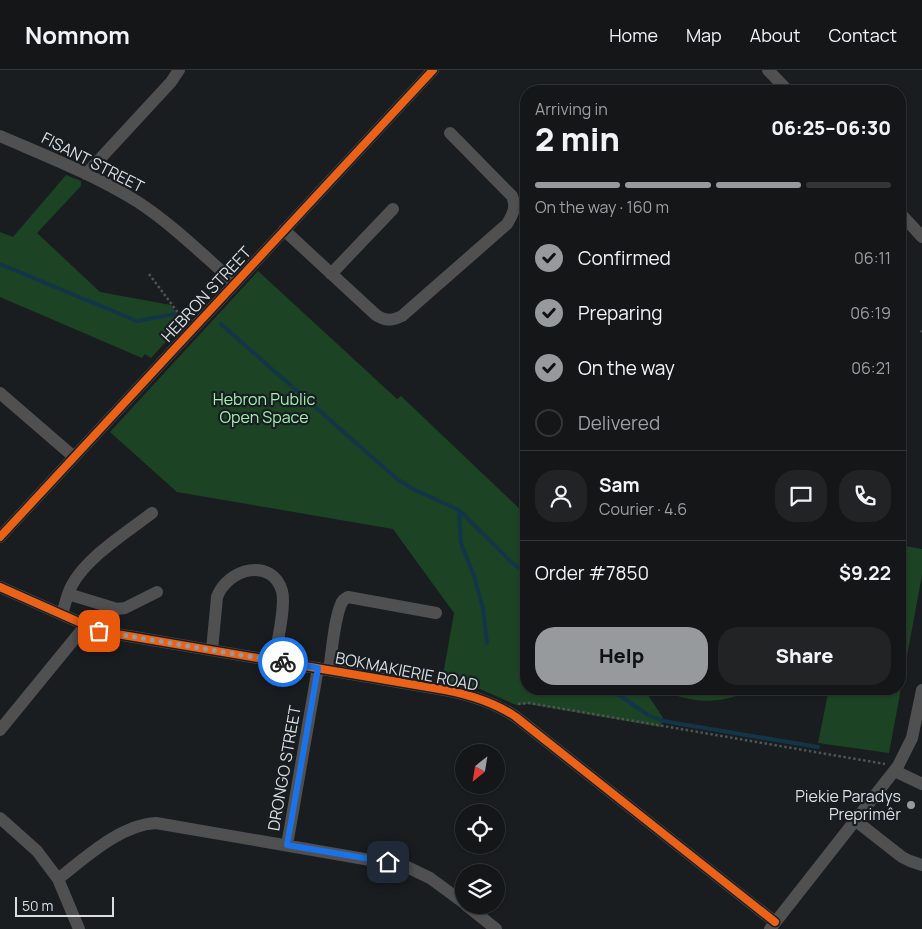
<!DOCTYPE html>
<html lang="en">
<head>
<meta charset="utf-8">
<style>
  body { margin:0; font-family:Manrope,sans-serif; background:#212325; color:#f1f3f6; height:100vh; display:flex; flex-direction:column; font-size:19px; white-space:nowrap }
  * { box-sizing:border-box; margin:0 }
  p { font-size:16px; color:#9d9fa2 }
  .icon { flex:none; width:28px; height:28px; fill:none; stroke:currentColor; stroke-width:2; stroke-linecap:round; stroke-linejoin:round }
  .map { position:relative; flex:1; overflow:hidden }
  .details { position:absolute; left:520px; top:15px; width:386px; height:610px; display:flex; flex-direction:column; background:#141618; border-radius:20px; box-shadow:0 1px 4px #0004,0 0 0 1px #333537 }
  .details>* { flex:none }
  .needle { width:32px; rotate:210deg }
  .controls { position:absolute; left:455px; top:674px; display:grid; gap:10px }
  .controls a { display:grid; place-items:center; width:50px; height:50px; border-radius:50%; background:#141618; box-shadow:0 1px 4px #0004,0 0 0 1px #333537; font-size:25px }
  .scale { position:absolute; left:15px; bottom:12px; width:99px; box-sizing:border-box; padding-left:5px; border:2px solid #dadee1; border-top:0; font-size:14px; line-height:18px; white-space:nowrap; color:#dadee1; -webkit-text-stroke:4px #181d22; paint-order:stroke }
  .pin { position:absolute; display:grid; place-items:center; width:42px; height:42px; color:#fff; margin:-21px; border-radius:10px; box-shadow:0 2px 8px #0006 }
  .courier { position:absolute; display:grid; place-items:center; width:50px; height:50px; margin:-25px; border:4px solid #1a73e8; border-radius:50%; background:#fff; color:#222; box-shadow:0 1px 6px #0007 }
  .overview em { font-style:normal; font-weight:800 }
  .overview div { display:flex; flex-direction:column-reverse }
  .overview { display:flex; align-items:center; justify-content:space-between; height:85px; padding:0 15px }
  h1 { font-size:32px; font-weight:800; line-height:38px }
  .bar { display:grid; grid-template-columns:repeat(4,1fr); gap:8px 5px; align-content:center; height:60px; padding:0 15px }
  .bar i { height:6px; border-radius:4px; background:#333537 }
  .bar .on { background:#979a9d }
  .bar p { grid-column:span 4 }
  .line { display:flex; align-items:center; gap:12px; padding:0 15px; border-top:1px solid #333537 }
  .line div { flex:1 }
  .round { display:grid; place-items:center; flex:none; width:52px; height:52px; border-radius:20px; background:#212325 }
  ol { padding:0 15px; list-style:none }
  li { display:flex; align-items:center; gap:15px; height:55px }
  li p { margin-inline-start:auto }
  li .icon { padding:5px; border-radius:50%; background:#979a9d; color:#111; stroke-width:4 }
  li:last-child { color:#9d9fa2 }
  li i { width:28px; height:28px; border:2px solid #333537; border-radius:50% }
  .primary-button { display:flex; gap:10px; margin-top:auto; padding:10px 15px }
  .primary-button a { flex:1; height:58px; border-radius:20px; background:#979a9d; color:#111; font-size:20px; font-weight:800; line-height:58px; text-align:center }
  .primary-button a+a { background:#212325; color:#f1f3f6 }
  header { display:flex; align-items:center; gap:30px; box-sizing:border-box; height:70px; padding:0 25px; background:#141618; border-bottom:1px solid #333537 }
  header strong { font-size:24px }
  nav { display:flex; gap:28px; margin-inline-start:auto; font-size:18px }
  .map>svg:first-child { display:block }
</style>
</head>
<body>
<header>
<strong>Nomnom</strong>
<nav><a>Home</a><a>Map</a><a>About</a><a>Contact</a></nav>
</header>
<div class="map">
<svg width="922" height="859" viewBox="0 0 922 859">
  <rect width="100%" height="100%" fill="#1a1d20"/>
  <path fill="#1d4325" d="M66 105 81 111V116L37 163 100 222 171 235 183 253 151 288 145 284 142 288 0 227V162L13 167Z
    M258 201 397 329 401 326 526 445V619H644L663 648 661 657 528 634 516 635 480 619 442 611 454 543 393 459 177 422 110 362Z
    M900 475 922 479V505L889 683 818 673 829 619H900Z
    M662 619H753C724 634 691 635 662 619Z"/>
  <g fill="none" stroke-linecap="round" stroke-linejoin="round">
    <path stroke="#123647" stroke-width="4" d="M0 194 137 251 175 244
      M221 254 397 409 413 419 459 440 512 493 526 503
      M459 441 461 473 474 506 483 538 487 573
      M613 619 616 623 648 645 663 651 818 677"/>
    <path stroke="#515252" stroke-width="2.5" stroke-dasharray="2.5 2.5" stroke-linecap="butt" d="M149 204 185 252
      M921 262 922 261
      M518 634 529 633 885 694"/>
    <path stroke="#505051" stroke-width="12" d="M768 0 788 21
      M0 66C46 86 95 105 138 132 173 155 204 186 235 213
      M86 104 171 12 179 0
      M900 143 922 167
      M284 160 376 245C385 251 392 251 402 246L507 154C513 144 517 137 512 126L450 63
      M331 204 393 139
      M0 323 74 387
      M0 467 433 0
      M0 517 99 561 445 620C471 625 494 632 516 647L775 852
      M68 524 117 539 125 538 157 522
      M62 544C65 535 67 524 72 515 87 487 127 462 152 443
      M212 580 217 527C228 498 272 487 282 521 286 536 277 574 274 591
      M329 600C332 582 334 548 342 532 344 529 345 529 348 527L436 543
      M0 660 85 556
      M895 701 922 714
      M0 748 37 781 58 809 79 859
      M856 751 902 787 910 791 922 795
      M287 775 318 598
      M58 809C86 787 120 755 156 753L405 796 430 808 464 833
      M466 835 496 859
      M770 859 898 696 912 668 922 620"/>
    <defs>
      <path id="cycleway" d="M0 467 433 0
        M0 517 99 561 445 620C471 625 494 632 516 647L775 852"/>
    </defs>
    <use href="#cycleway" stroke="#181d22" stroke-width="11"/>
    <use href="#cycleway" stroke="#ea6118" stroke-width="8"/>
  </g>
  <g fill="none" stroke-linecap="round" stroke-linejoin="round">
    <path stroke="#979a9d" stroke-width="5" stroke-dasharray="0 9" d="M99 561 283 592"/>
    <path stroke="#1a73e8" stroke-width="6" d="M283 592 318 598 287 775 388 792"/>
  </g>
  <circle fill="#979a9d" stroke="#181d22" stroke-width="2" cx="911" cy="735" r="5"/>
  <g text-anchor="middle" stroke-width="4.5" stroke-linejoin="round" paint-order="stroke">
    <g font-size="16" fill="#dadee1" stroke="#181d22">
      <text transform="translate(93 92) rotate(27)" y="6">FISANT STREET</text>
      <text transform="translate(206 224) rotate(-47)" y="6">HEBRON STREET</text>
      <text transform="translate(407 601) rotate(11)" y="6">BOKMAKIERIE ROAD</text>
      <text transform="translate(284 698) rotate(-80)" y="6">DRONGO STREET</text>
    </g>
    <g font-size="16" fill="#a1efad" stroke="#181d22">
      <text x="264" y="335">Hebron Public<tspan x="264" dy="18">Open Space</tspan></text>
    </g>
    <g font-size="16" fill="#dadee1" stroke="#181d22" text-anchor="end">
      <text x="901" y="732">Piekie Paradys<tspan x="901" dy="18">Preprimêr</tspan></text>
    </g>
  </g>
</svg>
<div class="controls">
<a><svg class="needle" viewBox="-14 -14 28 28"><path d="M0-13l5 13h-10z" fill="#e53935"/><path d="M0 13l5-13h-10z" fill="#9d9fa2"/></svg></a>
<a><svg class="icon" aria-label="locate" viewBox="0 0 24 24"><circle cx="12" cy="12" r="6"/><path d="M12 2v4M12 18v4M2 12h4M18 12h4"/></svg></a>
<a><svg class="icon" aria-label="layers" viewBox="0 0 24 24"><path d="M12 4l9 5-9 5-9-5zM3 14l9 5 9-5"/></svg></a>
</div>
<div class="scale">50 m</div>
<div class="pin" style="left:99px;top:561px;background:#ea580c"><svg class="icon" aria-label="bag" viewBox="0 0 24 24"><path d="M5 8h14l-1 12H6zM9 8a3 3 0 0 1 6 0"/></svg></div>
<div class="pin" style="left:388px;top:792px;background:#1f2937"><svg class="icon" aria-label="home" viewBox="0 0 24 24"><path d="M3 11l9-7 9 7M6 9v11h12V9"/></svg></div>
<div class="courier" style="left:283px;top:592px"><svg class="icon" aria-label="bike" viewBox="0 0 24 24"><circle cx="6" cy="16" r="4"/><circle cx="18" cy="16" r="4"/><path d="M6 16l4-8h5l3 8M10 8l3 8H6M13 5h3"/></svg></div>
<section class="details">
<div class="overview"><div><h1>2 min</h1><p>Arriving in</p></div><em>06:25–06:30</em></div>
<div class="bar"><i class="on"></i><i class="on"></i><i class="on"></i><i></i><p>On the way · 160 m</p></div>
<ol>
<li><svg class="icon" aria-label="check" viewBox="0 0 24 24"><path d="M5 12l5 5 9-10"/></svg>Confirmed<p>06:11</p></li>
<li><svg class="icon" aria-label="check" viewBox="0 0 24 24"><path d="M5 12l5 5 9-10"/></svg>Preparing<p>06:19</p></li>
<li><svg class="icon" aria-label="check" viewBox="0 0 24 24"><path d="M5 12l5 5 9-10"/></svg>On the way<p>06:21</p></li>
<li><i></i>Delivered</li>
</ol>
<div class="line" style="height:90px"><a class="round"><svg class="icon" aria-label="person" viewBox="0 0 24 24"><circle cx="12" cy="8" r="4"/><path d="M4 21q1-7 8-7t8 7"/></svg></a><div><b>Sam</b><p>Courier · 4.6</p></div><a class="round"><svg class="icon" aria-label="chat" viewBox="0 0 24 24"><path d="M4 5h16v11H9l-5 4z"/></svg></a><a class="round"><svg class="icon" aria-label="phone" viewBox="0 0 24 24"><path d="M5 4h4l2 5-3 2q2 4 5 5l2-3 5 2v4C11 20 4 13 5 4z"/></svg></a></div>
<div class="line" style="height:65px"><div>Order #7850</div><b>$9.22</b></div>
<div class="primary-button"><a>Help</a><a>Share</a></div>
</section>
</div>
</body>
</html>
